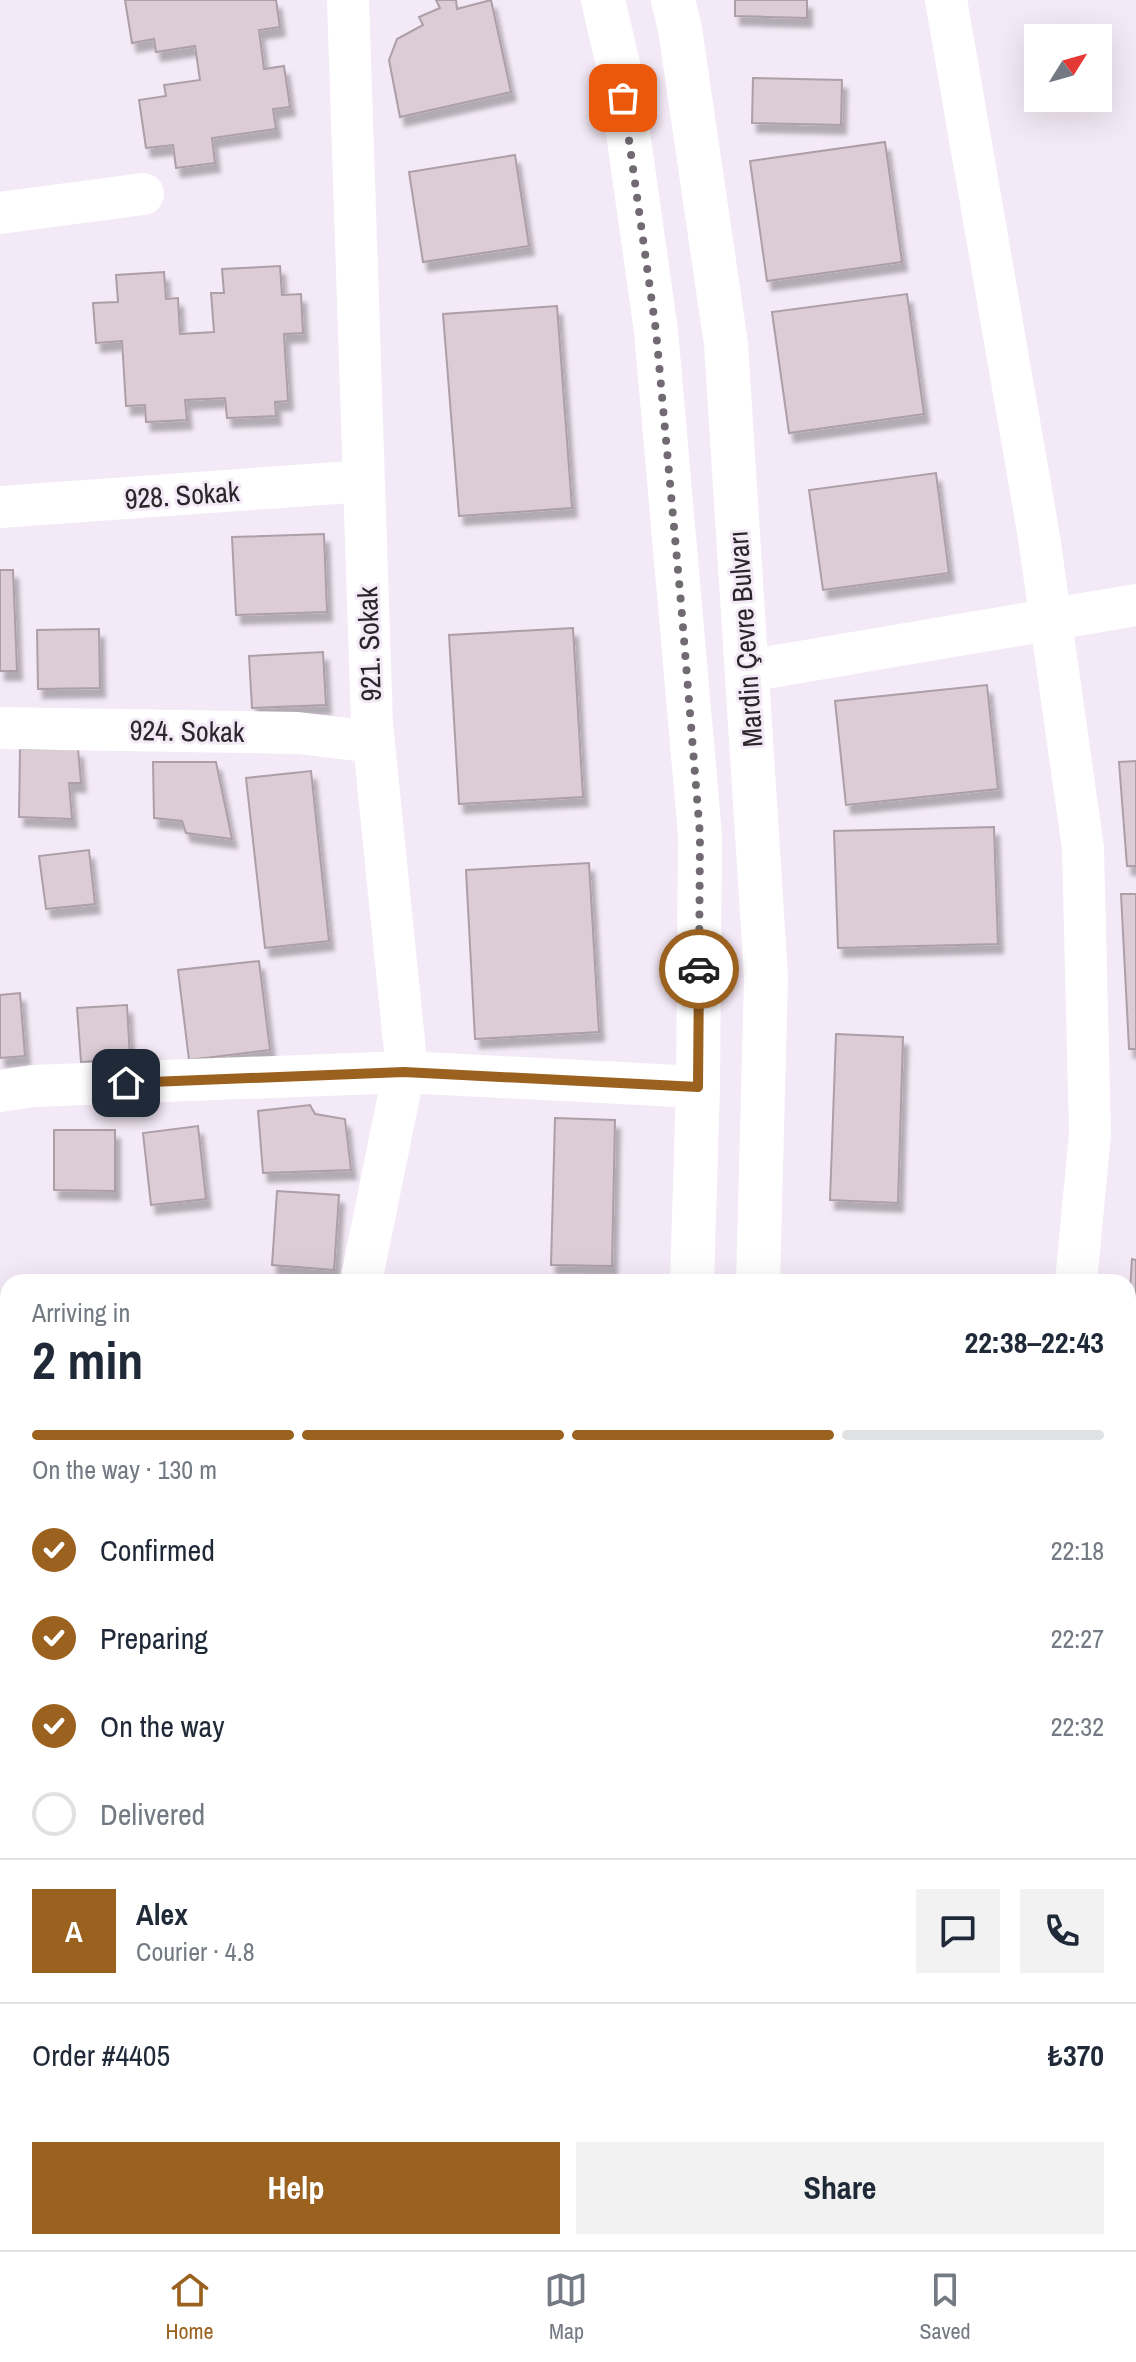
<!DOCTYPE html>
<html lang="en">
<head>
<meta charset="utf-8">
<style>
  body { margin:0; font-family:"Archivo Narrow",sans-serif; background:#f2f2f3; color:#1f2937; height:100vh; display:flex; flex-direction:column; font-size:30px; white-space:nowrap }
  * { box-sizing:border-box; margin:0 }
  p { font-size:26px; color:#747a83 }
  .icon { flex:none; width:44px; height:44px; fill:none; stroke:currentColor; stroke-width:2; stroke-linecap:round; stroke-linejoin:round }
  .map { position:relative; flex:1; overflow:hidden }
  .side { position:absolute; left:0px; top:1274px; width:1136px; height:976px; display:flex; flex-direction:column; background:#fff; border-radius:24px 24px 0 0; box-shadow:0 8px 32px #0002 }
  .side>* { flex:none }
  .needle { width:52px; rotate:53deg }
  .tools { position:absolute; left:1024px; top:24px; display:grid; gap:16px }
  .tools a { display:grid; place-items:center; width:88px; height:88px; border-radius:0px; background:#fff; box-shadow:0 8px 32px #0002; font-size:40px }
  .pin { position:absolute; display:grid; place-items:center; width:68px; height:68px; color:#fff; margin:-34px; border-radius:16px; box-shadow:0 4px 12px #0006 }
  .courier { position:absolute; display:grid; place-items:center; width:80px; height:80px; margin:-40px; border:6px solid #9a611f; border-radius:50%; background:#fff; color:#222; box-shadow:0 2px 10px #0007 }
  .headline em { font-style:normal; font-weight:800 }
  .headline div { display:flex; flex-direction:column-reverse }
  .headline { display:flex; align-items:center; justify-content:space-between; height:136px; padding:0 32px }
  h1 { font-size:52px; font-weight:800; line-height:60px }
  .bar { display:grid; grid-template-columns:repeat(4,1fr); gap:12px 8px; align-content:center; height:96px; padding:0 32px }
  .bar i { height:10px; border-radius:6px; background:#e0e1e3 }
  .bar .selected { background:#9a611f }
  .bar p { grid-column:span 4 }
  .line { display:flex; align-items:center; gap:20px; padding:0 32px; border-top:2px solid #e0e1e3 }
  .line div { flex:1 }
  .round { display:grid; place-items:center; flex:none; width:84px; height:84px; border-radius:0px; background:#f2f2f3 }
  ol { padding:0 32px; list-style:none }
  li { display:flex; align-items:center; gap:24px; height:88px }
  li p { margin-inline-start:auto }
  li .icon { padding:8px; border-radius:50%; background:#9a611f; color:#fff; stroke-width:4 }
  li:last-child { color:#747a83 }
  li i { width:44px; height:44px; border:4px solid #e0e1e3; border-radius:50% }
  .button { display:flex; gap:16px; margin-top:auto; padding:16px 32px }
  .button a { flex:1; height:92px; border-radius:0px; background:#9a611f; color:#fff; font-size:32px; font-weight:800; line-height:92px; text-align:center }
  .button a+a { background:#f2f2f3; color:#1f2937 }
  .tabs { display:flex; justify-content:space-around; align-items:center; height:112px; border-top:2px solid #e0e1e3; background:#fff; font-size:22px; color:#747a83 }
  .tabs a { display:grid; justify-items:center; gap:4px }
  .tabs .selected { color:#9a611f }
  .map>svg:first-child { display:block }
</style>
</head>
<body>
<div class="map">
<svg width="1136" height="2250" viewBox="0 0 1136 2250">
  <defs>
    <filter id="shadow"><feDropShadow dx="5" dy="9" stdDeviation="2" flood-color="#0004"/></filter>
  </defs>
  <rect width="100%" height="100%" fill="#f4e9f6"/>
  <path fill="#dbccd5" stroke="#ad9fa7" stroke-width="2" filter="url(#shadow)" d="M125 0H276L280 27 259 30 264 69 284 66 290 107 273 109 276 129 212 138 215 163 176 168 173 145 146 148 139 100 166 96 164 85 200 80 195 46 156 52 154 39 132 43Z
    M436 0H456L457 9 491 0 511 92 400 117 389 60 397 39 423 25 419 17 440 8Z
    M735 0H807V18L735 16Z
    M753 78 842 80 841 125 752 123Z
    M885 142 902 262 767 281 750 161Z
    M515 155 529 246 423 262 409 172Z
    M280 266 282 295 301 294 303 333 284 334 288 401 275 402 276 416 227 418 225 398 185 400 187 420 146 422 145 405 126 406 122 341 96 343 93 303 118 302 116 275 164 272 166 299 178 298 180 334 214 332 211 293H224L222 269Z
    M907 294 924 414 789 433 772 312Z
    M557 306 572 508 459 516 443 314Z
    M936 473 949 573 823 590 809 490Z
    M324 534 327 612 236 615 232 537Z
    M0 570H13L17 671H0Z
    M573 628 583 797 459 804 449 635Z
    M99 629 100 688 38 689 37 630Z
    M323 652 326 705 252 708 249 656Z
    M987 685 998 789 846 805 835 701Z
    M20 749H78L81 783H69L72 819 19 817Z
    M1136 761V866H1127L1119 762Z
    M153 762H216L232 839 186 833 182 821 154 818Z
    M311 771 329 941 265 948 246 778Z
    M994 827 998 944 838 948 834 831Z
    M89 850 95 904 46 909 39 856Z
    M589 863 599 1032 475 1039 466 870Z
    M1121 894H1136V1049H1129Z
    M259 961 270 1050 189 1060 178 970Z
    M20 993 25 1056 0 1058V995Z
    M127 1005 130 1059 81 1062 77 1008Z
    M836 1034 903 1037 898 1203 830 1200Z
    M310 1105 315 1114 345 1119 351 1170 263 1173 258 1111Z
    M555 1118 615 1120 612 1266 551 1265Z
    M198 1126 206 1199 151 1205 143 1133Z
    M54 1130H115V1191L54 1190Z
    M277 1191 339 1195 334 1270 272 1265Z
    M1132 1259 1136 1260V1320L1128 1319Z
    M8 1510V1587L0 1588V1511Z
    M1128 1522H1136V1600L1128 1597Z
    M8 1715V1796L6 1797 0 1746V1716Z
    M8 1955V2030L4 2031 0 2016V1957Z
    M1136 2051V2094L1128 2092Z
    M56 2242H94L111 2250H54Z
    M342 2242H423L421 2250H345L340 2249Z"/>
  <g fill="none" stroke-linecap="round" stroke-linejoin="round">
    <path stroke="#fff" stroke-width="42" d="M348 0 372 724 406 1061 361 1282
      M946 0 1039 537 1083 848 1090 1134 1076 1282
      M0 213 143 194
      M0 507 364 481
      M747 671 1136 605
      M0 728 298 733 373 742
      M0 1091 33 1086 404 1072 698 1087
      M1128 1457H1136
      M0 1460H8
      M0 1886 8 1888
      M0 2185 8 2186
      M910 2242 909 2246 919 2250
      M163 2250 165 2242"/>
    <path stroke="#fff" stroke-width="44" d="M603 0 619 69 656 331 700 835 698 1087 692 1282
      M673 0 680 29 726 344 766 977 758 1282
      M501 2250 503 2242
      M578 2250 580 2242"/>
  </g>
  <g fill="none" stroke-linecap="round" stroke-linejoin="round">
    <path stroke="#716a72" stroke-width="8" stroke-dasharray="0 14.4" d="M623 98 656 331 681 603 700 835 699 969"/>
    <path stroke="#9a611f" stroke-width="10" d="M126 1083 404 1072 698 1087 699 969"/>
  </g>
  <g text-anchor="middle" stroke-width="6" stroke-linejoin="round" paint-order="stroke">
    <g font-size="28" fill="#2a262b" stroke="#f4e9f6">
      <text transform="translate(182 495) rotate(-4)" y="10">928. Sokak</text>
      <text transform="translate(745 639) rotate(-94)" y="10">Mardin Çevre Bulvarı</text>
      <text transform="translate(369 644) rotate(-92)" y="10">921. Sokak</text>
      <text transform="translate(187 731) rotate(1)" y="10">924. Sokak</text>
    </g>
  </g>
</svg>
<div class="tools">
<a><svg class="needle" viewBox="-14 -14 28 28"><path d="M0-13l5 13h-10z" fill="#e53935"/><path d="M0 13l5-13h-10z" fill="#747a83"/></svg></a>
</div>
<div class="pin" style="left:623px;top:98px;background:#ea580c"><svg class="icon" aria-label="bag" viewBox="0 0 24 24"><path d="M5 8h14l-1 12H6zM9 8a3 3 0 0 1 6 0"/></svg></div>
<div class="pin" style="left:126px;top:1083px;background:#1f2937"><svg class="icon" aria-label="home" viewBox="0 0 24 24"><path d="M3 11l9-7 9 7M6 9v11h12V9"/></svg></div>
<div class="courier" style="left:699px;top:969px"><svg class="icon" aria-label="car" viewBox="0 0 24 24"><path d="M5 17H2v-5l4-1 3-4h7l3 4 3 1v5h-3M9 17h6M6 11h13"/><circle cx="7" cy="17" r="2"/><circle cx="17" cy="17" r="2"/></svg></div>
<section class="side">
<div class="headline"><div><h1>2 min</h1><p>Arriving in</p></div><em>22:38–22:43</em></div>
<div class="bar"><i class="selected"></i><i class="selected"></i><i class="selected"></i><i></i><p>On the way · 130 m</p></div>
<ol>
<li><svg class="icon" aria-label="check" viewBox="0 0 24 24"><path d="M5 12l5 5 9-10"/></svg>Confirmed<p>22:18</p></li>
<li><svg class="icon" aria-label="check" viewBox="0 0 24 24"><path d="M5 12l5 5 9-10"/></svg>Preparing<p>22:27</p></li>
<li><svg class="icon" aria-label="check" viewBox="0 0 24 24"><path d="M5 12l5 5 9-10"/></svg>On the way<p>22:32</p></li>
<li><i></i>Delivered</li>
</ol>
<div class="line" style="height:144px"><b class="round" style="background:#9a611f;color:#fff">A</b><div><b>Alex</b><p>Courier · 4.8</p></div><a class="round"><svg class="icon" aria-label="chat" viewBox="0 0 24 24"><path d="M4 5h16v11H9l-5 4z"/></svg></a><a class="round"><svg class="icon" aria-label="phone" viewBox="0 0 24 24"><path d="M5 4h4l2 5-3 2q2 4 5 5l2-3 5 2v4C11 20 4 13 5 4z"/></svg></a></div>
<div class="line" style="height:104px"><div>Order #4405</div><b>₺370</b></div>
<div class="button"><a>Help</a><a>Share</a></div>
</section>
</div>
<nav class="tabs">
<a class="selected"><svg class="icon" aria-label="home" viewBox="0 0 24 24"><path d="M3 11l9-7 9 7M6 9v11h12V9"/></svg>Home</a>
<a><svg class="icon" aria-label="map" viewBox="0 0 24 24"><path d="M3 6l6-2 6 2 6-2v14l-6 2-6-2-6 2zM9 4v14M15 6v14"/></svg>Map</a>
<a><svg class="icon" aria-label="saved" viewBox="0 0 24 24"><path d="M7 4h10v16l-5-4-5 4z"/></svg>Saved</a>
</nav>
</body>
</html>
